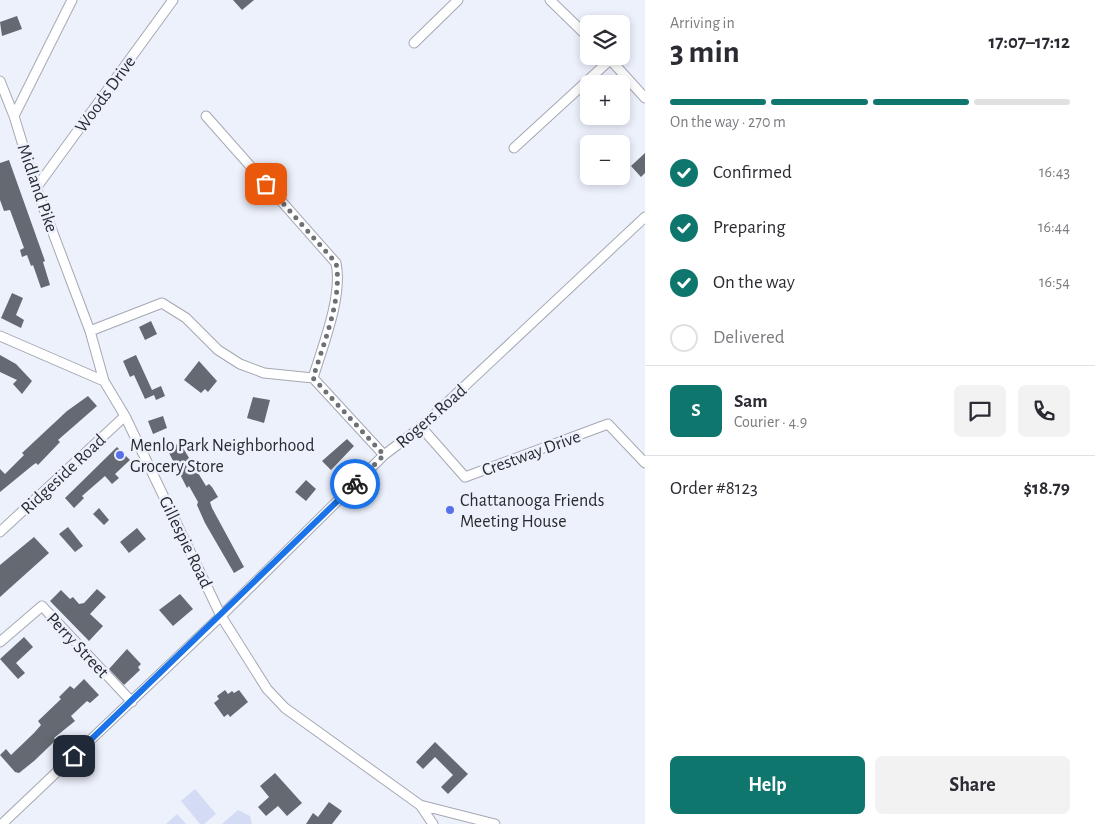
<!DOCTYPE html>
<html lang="en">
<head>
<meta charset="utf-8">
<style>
  body { margin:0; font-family:"Alegreya Sans",sans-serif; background:#f2f2f3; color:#2b2b33; height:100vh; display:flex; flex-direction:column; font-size:19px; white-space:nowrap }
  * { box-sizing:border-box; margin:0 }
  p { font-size:16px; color:#7c7c81 }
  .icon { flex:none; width:28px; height:28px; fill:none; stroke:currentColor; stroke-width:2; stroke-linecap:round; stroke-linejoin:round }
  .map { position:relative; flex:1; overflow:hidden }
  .side { display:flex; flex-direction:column; background:#fff; width:450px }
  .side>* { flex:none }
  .fabs { position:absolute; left:580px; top:15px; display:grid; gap:10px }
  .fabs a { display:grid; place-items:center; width:50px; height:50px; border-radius:8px; background:#fff; box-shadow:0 2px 8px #0003; font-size:25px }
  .pin { position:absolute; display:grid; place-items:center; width:42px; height:42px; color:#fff; margin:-21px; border-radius:10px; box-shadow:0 2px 8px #0006 }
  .courier { position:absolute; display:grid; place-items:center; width:50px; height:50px; margin:-25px; border:4px solid #1a73e8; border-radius:50%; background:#fff; color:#222; box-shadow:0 1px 6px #0007 }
  .overview em { font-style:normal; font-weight:600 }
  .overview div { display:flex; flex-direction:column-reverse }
  .overview { display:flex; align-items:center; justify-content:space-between; height:85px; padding:0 25px }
  h1 { font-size:32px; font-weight:600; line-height:38px }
  .bar { display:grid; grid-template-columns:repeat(4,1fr); gap:8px 5px; align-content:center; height:60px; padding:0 25px }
  .bar i { height:6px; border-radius:4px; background:#e1e1e2 }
  .bar .selected { background:#0f766e }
  .bar p { grid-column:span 4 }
  .line { display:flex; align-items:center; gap:12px; padding:0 25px; border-top:1px solid #e1e1e2 }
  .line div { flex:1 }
  .round { display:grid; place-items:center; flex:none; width:52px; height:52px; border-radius:8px; background:#f2f2f3 }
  ol { padding:0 25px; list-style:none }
  li { display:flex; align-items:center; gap:15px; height:55px }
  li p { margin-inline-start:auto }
  li .icon { padding:5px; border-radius:50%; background:#0f766e; color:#fff; stroke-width:4 }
  li:last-child { color:#7c7c81 }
  li i { width:28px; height:28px; border:2px solid #e1e1e2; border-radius:50% }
  .cta { display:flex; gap:10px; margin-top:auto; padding:10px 25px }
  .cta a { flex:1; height:58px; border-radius:8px; background:#0f766e; color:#fff; font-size:20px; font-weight:600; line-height:58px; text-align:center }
  .cta a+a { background:#f2f2f3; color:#2b2b33 }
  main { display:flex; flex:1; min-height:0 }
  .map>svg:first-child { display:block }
</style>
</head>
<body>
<main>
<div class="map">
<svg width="645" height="824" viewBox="0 0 645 824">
  <rect width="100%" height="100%" fill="#edf1fc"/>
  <path fill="#d3dcf4" d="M195 789 216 814 204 824H200L181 801Z
    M238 810 250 816 252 824H222Z
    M177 814 186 824H166Z"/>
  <path fill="#656972" d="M233 0H254L242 10Z
    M17 16 22 29 2 36 0 22Z
    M645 153V173L641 177 631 166Z
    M9 160 45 261 43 262 50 285 41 288 33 265 31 266 27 255 22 257 20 250 24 248 10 210 4 211 0 200V163Z
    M12 293 23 298 16 315 24 320 21 328 1 318Z
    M151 321 157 334 145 340 139 327Z
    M0 355 16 364 32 381 22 394 13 384 17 380 0 372Z
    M136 355 152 390 161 386 165 396 156 400 154 395 145 399 134 375 130 377 123 361Z
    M199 361 217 381 208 392 205 389 201 393 184 380Z
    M88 396 97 406 58 440 60 442 38 465 36 463 33 465 0 492V469L5 474 24 455 22 453 67 411Z
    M253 397 270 400 264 423 247 418Z
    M163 416 167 428 153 434 148 421Z
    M347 439 354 446 331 470 322 461Z
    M180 443 206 486 209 484 212 487 218 497 210 502 212 508 244 567 234 573 205 523 197 505 198 502 189 486 187 488 167 449Z
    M117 447 130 460 115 474 119 478 112 484 105 476 82 496 84 498 74 508 65 498Z
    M306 480 316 489 306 501 295 492Z
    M99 508 109 520 104 525 93 514Z
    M68 527 83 546 75 552 59 534Z
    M137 528 146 539 129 553 120 542Z
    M34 537 49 553 0 597V565Z
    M97 589 106 597 90 614 103 626 89 641 50 601 61 590 70 599 73 597 79 604 84 603Z
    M180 594 193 609 173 626 159 610Z
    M24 637 33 647 16 663 25 673 18 679 0 659Z
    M127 649 141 664 138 667 140 670 124 685 109 669Z
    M84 679 99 695 90 703 87 701 71 716 75 721 54 738 56 740 34 761 19 773 15 772 0 755 6 749 11 755 34 733 41 725 38 721 61 699 59 697 70 686 74 689Z
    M225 690 228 694 232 691 234 693 239 690 248 702 230 717 228 714 224 717 214 703 219 699 217 696Z
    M435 742 468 774 448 794 441 787 453 775 435 757 423 769 416 762Z
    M275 773 302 803 287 816 278 806 266 816 258 807 269 797 260 786Z
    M329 802 342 811 332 824H306L313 813 318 817Z"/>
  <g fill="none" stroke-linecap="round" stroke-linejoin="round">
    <defs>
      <path id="minor" d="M550 0 589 38
        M414 43 458 0
        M607 56 645 98
        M0 81 14 116 36 188 90 331 104 381 125 416 221 616 267 689 285 708 420 805 433 824
        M14 116 72 0
        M206 116 336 263C343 296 323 345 313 378
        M514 148 610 60
        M36 188 173 0
        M90 331 162 303 186 318 218 350 240 364 264 373 313 378 384 455
        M0 336 104 381
        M421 427 465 477 608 424 645 463
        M0 532 125 416
        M0 642 42 606 132 702
        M420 805 495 824
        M2 824 221 616 384 455 421 427 645 217"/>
    </defs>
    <use href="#minor" stroke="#a5a8b2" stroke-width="11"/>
    <use href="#minor" stroke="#fff" stroke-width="9"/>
  </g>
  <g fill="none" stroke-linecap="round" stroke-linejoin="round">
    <path stroke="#6e7077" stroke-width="5" stroke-dasharray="0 9" d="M266 184 336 263C343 297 323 345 313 378L384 455 355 484"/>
    <path stroke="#1a73e8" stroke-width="6" d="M74 756 355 484"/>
  </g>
  <g fill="#5771e7" stroke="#edf1fc" stroke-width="2">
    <circle cx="120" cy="455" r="5"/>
    <circle cx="450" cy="510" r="5"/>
  </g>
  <g text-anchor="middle" stroke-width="5" stroke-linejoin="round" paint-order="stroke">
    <g font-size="18" fill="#2a2b2f" stroke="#edf1fc">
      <text transform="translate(105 94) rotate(-54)" y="6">Woods Drive</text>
      <text transform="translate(38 188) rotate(71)" y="6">Midland Pike</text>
      <text transform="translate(431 416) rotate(-41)" y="6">Rogers Road</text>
      <text transform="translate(531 453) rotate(-20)" y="6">Crestway Drive</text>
      <text transform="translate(63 474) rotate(-43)" y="6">Ridgeside Road</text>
      <text transform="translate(186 542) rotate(64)" y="6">Gillespie Road</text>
      <text transform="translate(78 645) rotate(47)" y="6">Perry Street</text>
    </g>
    <g font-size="18" fill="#2a2b2f" stroke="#edf1fc" text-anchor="start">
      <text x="130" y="451">Menlo Park Neighborhood<tspan x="130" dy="21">Grocery Store</tspan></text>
      <text x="460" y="506">Chattanooga Friends<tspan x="460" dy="21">Meeting House</tspan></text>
    </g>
  </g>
</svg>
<div class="fabs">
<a><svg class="icon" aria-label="layers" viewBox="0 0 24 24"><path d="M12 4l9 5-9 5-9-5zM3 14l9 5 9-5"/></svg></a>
<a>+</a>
<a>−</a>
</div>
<div class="pin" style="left:266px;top:184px;background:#ea580c"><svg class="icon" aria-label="bag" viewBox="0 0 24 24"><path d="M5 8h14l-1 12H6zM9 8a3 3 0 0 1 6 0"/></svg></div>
<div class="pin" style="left:74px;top:756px;background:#1f2937"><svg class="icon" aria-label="home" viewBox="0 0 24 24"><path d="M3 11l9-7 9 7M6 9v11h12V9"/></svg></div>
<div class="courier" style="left:355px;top:484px"><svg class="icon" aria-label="bike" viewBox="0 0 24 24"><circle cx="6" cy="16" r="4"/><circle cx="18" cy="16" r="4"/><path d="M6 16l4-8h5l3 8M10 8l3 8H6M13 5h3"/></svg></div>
</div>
<section class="side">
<div class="overview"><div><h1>3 min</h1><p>Arriving in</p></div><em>17:07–17:12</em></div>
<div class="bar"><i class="selected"></i><i class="selected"></i><i class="selected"></i><i></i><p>On the way · 270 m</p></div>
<ol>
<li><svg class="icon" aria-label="check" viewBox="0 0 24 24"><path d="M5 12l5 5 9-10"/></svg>Confirmed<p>16:43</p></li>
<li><svg class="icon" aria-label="check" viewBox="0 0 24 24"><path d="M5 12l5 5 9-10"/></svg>Preparing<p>16:44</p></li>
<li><svg class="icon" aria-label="check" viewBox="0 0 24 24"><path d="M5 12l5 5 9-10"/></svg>On the way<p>16:54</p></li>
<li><i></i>Delivered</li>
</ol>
<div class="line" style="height:90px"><b class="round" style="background:#0f766e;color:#fff">S</b><div><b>Sam</b><p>Courier · 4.9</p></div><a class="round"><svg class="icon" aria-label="chat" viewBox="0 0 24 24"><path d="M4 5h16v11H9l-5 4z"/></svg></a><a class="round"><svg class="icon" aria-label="phone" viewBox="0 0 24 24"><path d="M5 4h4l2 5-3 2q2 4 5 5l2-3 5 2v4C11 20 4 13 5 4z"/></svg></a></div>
<div class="line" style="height:65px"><div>Order #8123</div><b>$18.79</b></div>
<div class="cta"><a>Help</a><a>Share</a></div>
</section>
</main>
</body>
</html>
